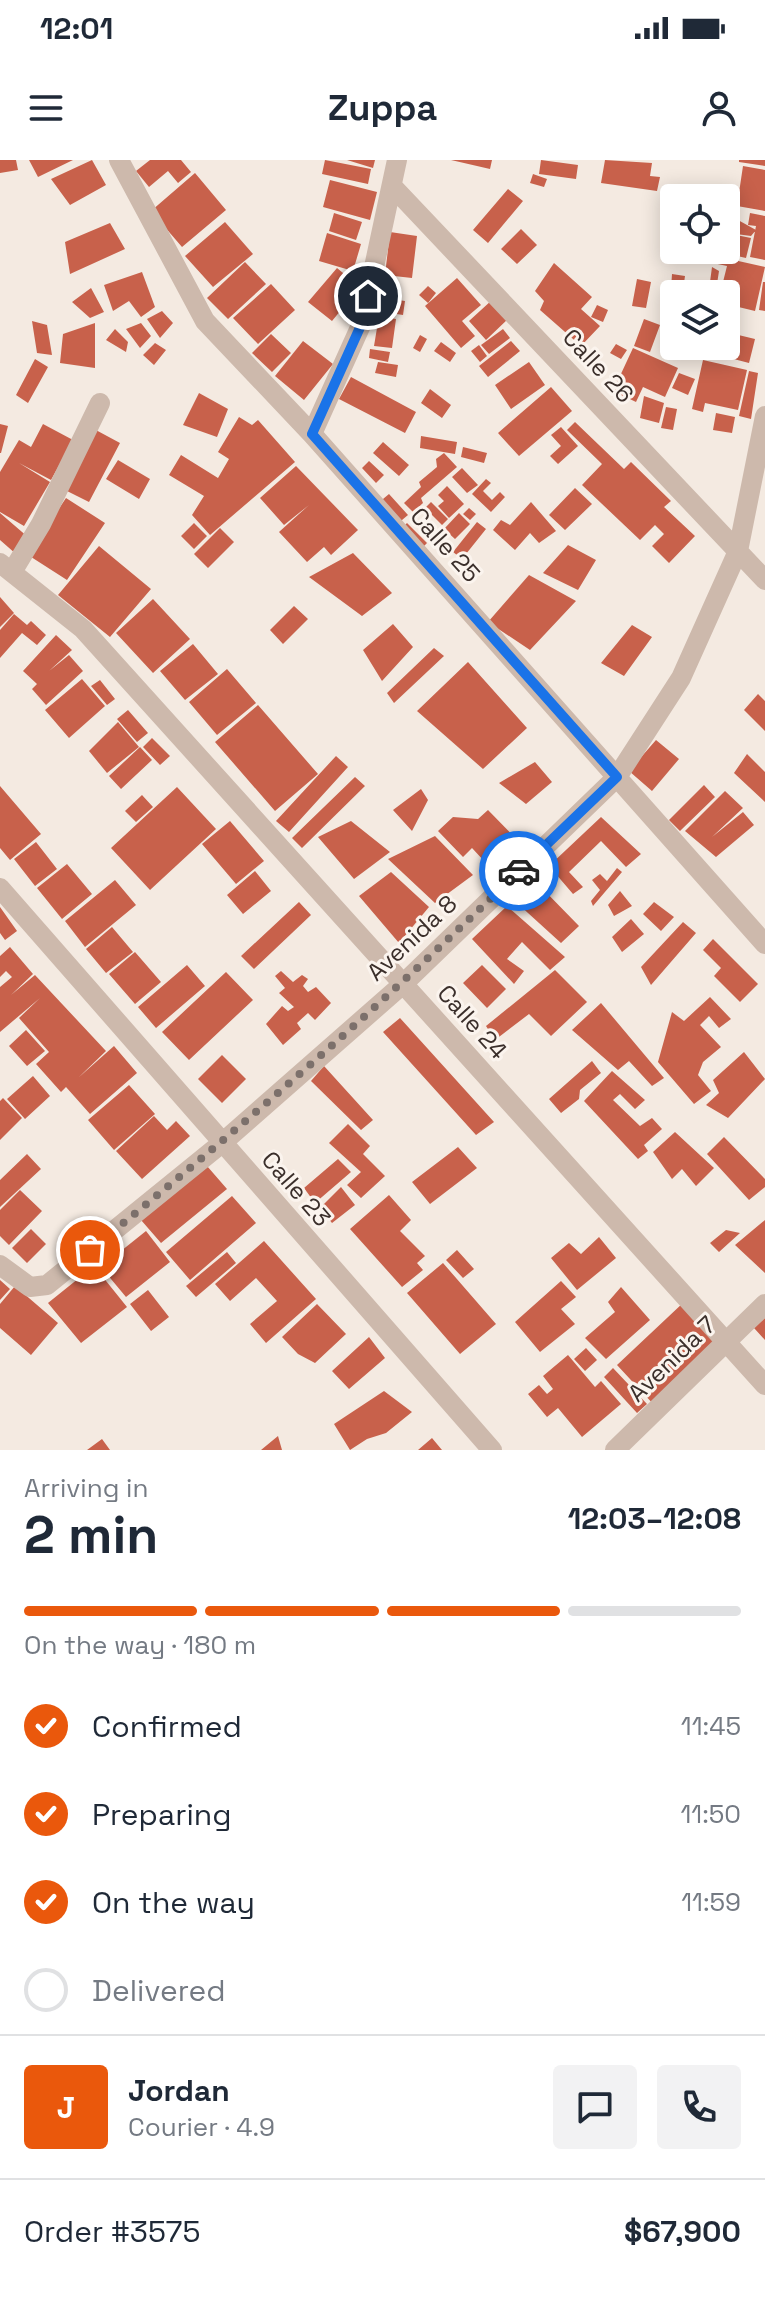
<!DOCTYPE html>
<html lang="en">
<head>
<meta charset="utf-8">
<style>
  body { margin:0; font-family:"Space Grotesk",sans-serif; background:#f2f2f3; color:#1f2937; height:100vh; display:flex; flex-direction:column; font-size:30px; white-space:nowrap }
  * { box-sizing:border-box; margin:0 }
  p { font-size:26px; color:#747a83 }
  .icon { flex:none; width:44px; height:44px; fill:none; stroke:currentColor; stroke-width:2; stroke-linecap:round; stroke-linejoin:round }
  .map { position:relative; height:1290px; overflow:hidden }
  .panel { display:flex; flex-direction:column; background:#fff; flex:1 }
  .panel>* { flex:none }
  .controls { position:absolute; left:660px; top:24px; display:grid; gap:16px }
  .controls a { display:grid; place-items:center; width:80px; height:80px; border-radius:8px; background:#fff; box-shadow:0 4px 20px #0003; font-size:40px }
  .pin { position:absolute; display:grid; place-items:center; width:68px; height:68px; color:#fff; margin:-34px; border:4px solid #fff; border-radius:50%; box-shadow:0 2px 8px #0007 }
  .courier { position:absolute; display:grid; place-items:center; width:80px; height:80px; margin:-40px; border:6px solid #1a73e8; border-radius:50%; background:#fff; color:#222; box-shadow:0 2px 10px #0007 }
  .headline em { font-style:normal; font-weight:700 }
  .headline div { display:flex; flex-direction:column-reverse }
  .headline { display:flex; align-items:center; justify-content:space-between; height:136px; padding:0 24px }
  h1 { font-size:52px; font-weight:700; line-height:60px }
  .bar { display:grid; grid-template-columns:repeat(4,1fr); gap:12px 8px; align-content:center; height:96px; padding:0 24px }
  .bar i { height:10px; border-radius:6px; background:#e0e1e3 }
  .bar .selected { background:#ea580c }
  .bar p { grid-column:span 4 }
  .line { display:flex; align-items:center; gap:20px; padding:0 24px; border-top:2px solid #e0e1e3 }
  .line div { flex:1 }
  .round { display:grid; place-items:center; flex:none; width:84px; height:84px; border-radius:8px; background:#f2f2f3 }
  ol { padding:0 24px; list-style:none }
  li { display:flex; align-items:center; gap:24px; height:88px }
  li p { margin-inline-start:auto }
  li .icon { padding:8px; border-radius:50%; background:#ea580c; color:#fff; stroke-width:4 }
  li:last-child { color:#747a83 }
  li i { width:44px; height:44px; border:4px solid #e0e1e3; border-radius:50% }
  .status { display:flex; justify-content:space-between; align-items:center; height:56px; padding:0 40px; background:#fff; direction:ltr }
  .status svg { height:22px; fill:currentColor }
  header { display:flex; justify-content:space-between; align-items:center; height:104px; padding:0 24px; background:#fff; font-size:36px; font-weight:700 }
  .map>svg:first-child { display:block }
</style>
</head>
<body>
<div class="status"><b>12:01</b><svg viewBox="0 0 49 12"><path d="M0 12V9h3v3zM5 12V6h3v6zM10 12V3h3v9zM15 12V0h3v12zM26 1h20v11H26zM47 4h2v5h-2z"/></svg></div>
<header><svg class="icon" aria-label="menu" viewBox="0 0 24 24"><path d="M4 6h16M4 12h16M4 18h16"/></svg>Zuppa<svg class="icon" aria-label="person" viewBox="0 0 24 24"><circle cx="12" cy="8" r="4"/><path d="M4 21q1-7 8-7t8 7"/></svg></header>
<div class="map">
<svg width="765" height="1290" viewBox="0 0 765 1290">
  <rect width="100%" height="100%" fill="#f4eae1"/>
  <path fill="#c8614b" d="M0 0H16L18 10 0 13Z
    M29 0H73L38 17Z
    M92 0 106 25 70 45 51 19Z
    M150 0H181L191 12 178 23 168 11 149 27 136 11Z
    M325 0 371 9 368 24 322 14Z
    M347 0H375L373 8Z
    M451 0H492L490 9Z
    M541 0 578 5 576 19 539 14Z
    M605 0 652 3 650 16 660 17 657 31 601 23Z
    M739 0H765V6L739 2Z
    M743 6 765 10V51L737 46Z
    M195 13 226 50 182 87 151 51Z
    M533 14 547 19 544 27 530 23Z
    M330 20 377 32 370 60 323 47Z
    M673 25 693 28 692 38 672 36Z
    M508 29 523 41 488 83 473 70Z
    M334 53 362 62 356 80 329 71Z
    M750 53 765 56V100L750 97 756 66 748 65Z
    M738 60 756 70 751 76 736 74Z
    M225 62 253 94 213 127 185 96Z
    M110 63 125 89 70 114 65 82Z
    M521 69 537 85 517 104 501 89Z
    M390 72 417 76 412 118 385 115Z
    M327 73 361 84 353 111 319 101Z
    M726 73 751 78 746 98 715 91 726 90Z
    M702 90H714L713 97 701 95Z
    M716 96 765 107 755 151 726 144V134H720L727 106 713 103Z
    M245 102 266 124 228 159 207 138Z
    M554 103 592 137 581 149 600 166 581 186 540 150 544 141 535 131Z
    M712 107 719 111 717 124 710 122Z
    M337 108 360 127 332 161 308 142Z
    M142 112 155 147 141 157 129 141 113 151 104 125Z
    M672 114 685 116 683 130 671 129Z
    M457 118 481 145 462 161 475 176 461 188 425 146Z
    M637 119 651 122 646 148 632 146Z
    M763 122H765V151L759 150Z
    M271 124 295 150 258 184 233 158Z
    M428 126 436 133 428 143 419 135Z
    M91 128 104 152 90 158 72 142Z
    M379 137 405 141 403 155 377 151Z
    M492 140 509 158 486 180 469 161Z
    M597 145 608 150 603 162 591 157Z
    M162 151 173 163 160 178 147 159Z
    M379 156 396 159 392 188 374 186Z
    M644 159 660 165 650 192 634 186Z
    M32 161 47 165 52 195 37 193Z
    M95 163V208L60 203 63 174Z
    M141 163 151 176 140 188 126 169Z
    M115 169 128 182 126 192 106 180Z
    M503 169 510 178 489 194 481 185Z
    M726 172 755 179 749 203 707 192 709 186H726Z
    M271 174 291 193 272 212 252 193Z
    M420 175 427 179 420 192 413 188Z
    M303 181 333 204 304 240 275 216Z
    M511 181 520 191 488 217 479 206Z
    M441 182 456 193 450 202 434 191Z
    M155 183 166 190 154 205 143 195Z
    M616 184 627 190 621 199 610 193Z
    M479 185 487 196 480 202 471 191Z
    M689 186H707L706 199 688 196Z
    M633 188 678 208 665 237 643 227 636 242 613 231Z
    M370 189 390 192 388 202 369 198Z
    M35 199 48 207 28 243 16 235Z
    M703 200 747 210 738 250 705 243 703 252 692 249Z
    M378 202 398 205 396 217 375 213Z
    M529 202 545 225 511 249 495 225Z
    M749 211 758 213 751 259 739 256Z
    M679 213 695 219 688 235 672 228Z
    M351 217 416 252 405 273 339 239Z
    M551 227 572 251 519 296 498 273Z
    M430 229 451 245 442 258 421 243Z
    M199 233 228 249 217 277 183 265Z
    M644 236 664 243 659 263 640 258Z
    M666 247 677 249 673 270 661 268Z
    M716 253 735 257 732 273 713 270Z
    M239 257 252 265 258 260 295 302 210 375 192 355 204 336 169 315 181 295 218 318 229 299 218 292Z
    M575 262 624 309 631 302 671 341 664 347 695 376 669 403 652 386 664 374 655 365 640 380 582 325 602 304 567 270Z
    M0 264 8 266 1 293H0Z
    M43 264 73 280 51 320 19 303 50 322 24 366 0 352V312L19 280 31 287Z
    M561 267 578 286 558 304 550 296 561 286 551 275Z
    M94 269 120 283 89 342 63 329Z
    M421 276 457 282 455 294 420 288Z
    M383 282 409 305 399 316 373 293Z
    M463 287 487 293 484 303 461 297Z
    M444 293 457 307 421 338 423 343 413 352 404 343 421 327 419 322 437 307 436 299Z
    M118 300 150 319 139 339 106 319Z
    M369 301 384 315 376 323 362 308Z
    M296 306 358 370 331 395 324 387 307 402 279 372 309 345 284 365 260 338Z
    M462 308 478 325 467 333 452 317Z
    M486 319 491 323 483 331 492 340 500 332 505 337 491 352 472 334Z
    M447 326 464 344 449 358 438 346 444 341 438 335Z
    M575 328 592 344 565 370 549 355Z
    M389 334 408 355 396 365 377 344Z
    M66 338 105 363 67 420 28 395Z
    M431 342 448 359 442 365 425 348Z
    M531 342 556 371 539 383 530 373 515 390 493 370 501 360 510 365Z
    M469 348 476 354 470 360 463 354Z
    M0 353 29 378 16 394 0 380Z
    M459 353 470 364 455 379 444 369Z
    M477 362 486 369 462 399 453 392Z
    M194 363 207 376 194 389 181 376Z
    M407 363 427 383 420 390 400 370Z
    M220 368 234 382 208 408 194 394Z
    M568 385 596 400 578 430 543 413Z
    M99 386 151 429 110 477 58 435Z
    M353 393 392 433 362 456 309 417Z
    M529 415 576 441 530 490 488 462Z
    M0 437 14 453 0 467Z
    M153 439 190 479 153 513 116 473Z
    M294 446 308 459 283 484 270 470Z
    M14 454 27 465 31 461 46 475 37 485 22 473 0 498V470Z
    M393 464 413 487 382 521 363 490Z
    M632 465 652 477 624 516 601 503Z
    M56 475 72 490 49 511 69 495 83 511 46 545 32 529 37 524 23 511Z
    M193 484 218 514 185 540 160 511Z
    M434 488 444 496 394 543 387 533Z
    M468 502 527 568 483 609 417 551Z
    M227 509 256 543 217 575 189 542Z
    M82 519 105 546 69 578 45 550Z
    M100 520 115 539 107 545 91 526Z
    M758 534 765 541V571L744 550Z
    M258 545 318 614 275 651 215 582Z
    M128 550 148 573 137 582 117 559Z
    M118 562 139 587 107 613 89 591Z
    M152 578 170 596 160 605 143 587Z
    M656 580 679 599 652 631 629 611Z
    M140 587 152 600 121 629 109 616Z
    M747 594 765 612V642L734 613Z
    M336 596 348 607 289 672 276 661Z
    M535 602 552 622 526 644 499 623Z
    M355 617 365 626 302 688 292 678Z
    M704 625 715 637 680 671 669 660Z
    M0 626 41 674 10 700 0 688Z
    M177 627 216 669 150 730 111 688Z
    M421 629 428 640 412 671 393 650Z
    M725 631 743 648 712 677 743 652 754 665 716 697 685 671Z
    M142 635 153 647 136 662 125 651Z
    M488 650 526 689 498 716 472 688 463 697 438 671 453 657 478 659Z
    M601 657 641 694 626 707 601 681 569 712 583 727 573 734 549 706Z
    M230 661 264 701 236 724 202 684Z
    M351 661 390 692 354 719 318 677Z
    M435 676 473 715 435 743 388 699Z
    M36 682 57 709 35 726 14 699Z
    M67 704 92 734 62 759 37 728Z
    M617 708 622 712 593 746 591 741 600 730 592 720 600 714 607 721Z
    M255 711 271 731 243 754 227 735Z
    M391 712 429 747 399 783 359 736Z
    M115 720 136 745 85 787 65 761Z
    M537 723 579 766 561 783 517 743Z
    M620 731 632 746 614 756 608 745Z
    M299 742 311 755 254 809 241 796Z
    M654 742 674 757 661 771 643 754Z
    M507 746 565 797 550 810 522 782 507 799 524 811 514 824 472 779Z
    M0 747 17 771 5 780 0 773Z
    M631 759 644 774 622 792 612 777Z
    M683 762 696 773 651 825 641 807Z
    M112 767 133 792 106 813 86 789Z
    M713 779 758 824 740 842 714 816 721 808 703 790Z
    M10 787 33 814 11 835 35 815 106 891 78 918 114 886 137 913 90 954 66 927 61 932 36 904 49 892 19 858 40 838 0 872V827L12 817 6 811 0 817V796Z
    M135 792 161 822 135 844 109 814Z
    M187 805 205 826 156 868 138 847Z
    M482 805 506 829 487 848 463 823Z
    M555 810 587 842 551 876 529 854 495 880 486 866Z
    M281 811 293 822 302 815 308 819 303 826 308 832 316 827 331 843 315 860 308 853 297 863 301 869 283 885 266 864 282 846 288 851 294 847 279 833 285 828 275 816Z
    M226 812 253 840 189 900 162 872Z
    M710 837 731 859 719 868 709 856 700 865 721 887 703 902 698 915 711 931 694 944 658 902 672 852 684 861Z
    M601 843 664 918 652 926 629 901 618 910 572 870Z
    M400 858 494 962 476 975 383 872Z
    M26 870 45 891 27 906 9 886Z
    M744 892 765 919 728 958 706 945 719 933 713 920Z
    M222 895 246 919 222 943 198 919Z
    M592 901 601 913 580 930 579 939 561 953 549 939Z
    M324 906 373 960 361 970 311 921Z
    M612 911 645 940 635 949 620 934 613 940 640 966 652 958 662 969 644 985 648 991 638 999 584 941Z
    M33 916 50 936 25 959 7 939Z
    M129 925 155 954 114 990 88 960Z
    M3 938 22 958 0 980V941Z
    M154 956 167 970 176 961 190 976 142 1019 116 991Z
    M348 964 370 986 363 994 385 1016 361 1038 347 1025 361 1012 329 983Z
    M675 972 714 1008 696 1026 682 1009 672 1019 653 992Z
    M724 977 765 1019V1027L749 1040 707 994Z
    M458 987 477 1008 430 1044 412 1022Z
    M27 994 41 1009 0 1047V1020Z
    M338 999 351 1012 315 1043 304 1028Z
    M207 1006 227 1029 161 1083 141 1060Z
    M341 1027 355 1045 332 1063 320 1048Z
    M20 1030 42 1051 9 1085 0 1076V1050Z
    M389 1035 411 1060 400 1071 425 1096 417 1103 423 1110 402 1127 350 1069Z
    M232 1036 256 1063 190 1120 166 1092Z
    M765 1060V1113L735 1085Z
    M31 1069 46 1084 27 1103 12 1088Z
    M726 1070 740 1073 719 1092 710 1083Z
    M146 1071 170 1102 126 1137 101 1107Z
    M599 1077 616 1098 577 1130 551 1098 569 1083 581 1094Z
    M264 1081 316 1139 266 1183 250 1164 277 1141 256 1118 230 1141 215 1124Z
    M457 1090 474 1109 463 1118 446 1100Z
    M227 1092 236 1103 196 1137 186 1126Z
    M443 1103 496 1164 460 1194 407 1133Z
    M94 1106 127 1147 81 1183 48 1143Z
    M0 1120 10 1129 0 1140Z
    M561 1121 576 1137 561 1149 575 1164 540 1192 515 1162Z
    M15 1126 58 1163 31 1195 0 1168V1144Z
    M621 1127 650 1160 606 1199 585 1178 615 1152 608 1142Z
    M148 1130 169 1157 151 1171 130 1144Z
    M684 1142 721 1185 655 1246 617 1205Z
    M317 1144 346 1174 315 1203 298 1194 282 1177Z
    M765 1158V1180L754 1168Z
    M369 1177 385 1198 349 1229 332 1211Z
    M586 1188 597 1200 585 1211 574 1199Z
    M568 1195 595 1227 601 1221 621 1244 582 1277 558 1248 547 1257 528 1234 539 1225 547 1234 553 1229 543 1216Z
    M613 1208 647 1244 637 1253 604 1217Z
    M384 1231 412 1252 386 1273 367 1279 350 1290 334 1264Z
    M278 1276 282 1290H261Z
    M432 1278 442 1290H418Z
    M102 1279 110 1290H87Z"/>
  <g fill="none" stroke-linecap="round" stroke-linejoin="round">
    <path stroke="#cdb9ac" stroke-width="20" d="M119 0 205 161 312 274 765 784
      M393 27 765 420
      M312 274 362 163 397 0
      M0 403 83 469 765 1225
      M12 412 41 364 100 243
      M0 728 492 1290
      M0 1105 30 1127 47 1125 222 983 403 824 617 617 681 518 738 391 765 256
      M615 1290 765 1144"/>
  </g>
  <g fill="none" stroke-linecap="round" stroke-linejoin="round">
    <path stroke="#7c706b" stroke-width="8" stroke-dasharray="0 14.4" d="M90 1090C239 970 382 845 519 711"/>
    <path stroke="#1a73e8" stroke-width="10" d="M368 136 362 163 312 274 617 617 519 711"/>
  </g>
  <g text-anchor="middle" stroke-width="6" stroke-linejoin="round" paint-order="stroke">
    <g font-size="24" fill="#3b2f2b" stroke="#fbf4ee">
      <text transform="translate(598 206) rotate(47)" y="8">Calle 26</text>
      <text transform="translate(445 385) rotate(48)" y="8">Calle 25</text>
      <text transform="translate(412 778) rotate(-43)" y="8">Avenida 8</text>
      <text transform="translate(472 862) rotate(48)" y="8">Calle 24</text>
      <text transform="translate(296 1029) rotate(49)" y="8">Calle 23</text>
      <text transform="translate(672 1199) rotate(-44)" y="8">Avenida 7</text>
    </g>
  </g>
</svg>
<div class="controls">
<a><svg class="icon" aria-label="locate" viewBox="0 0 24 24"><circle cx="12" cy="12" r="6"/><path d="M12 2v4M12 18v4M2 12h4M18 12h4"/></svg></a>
<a><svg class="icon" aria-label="layers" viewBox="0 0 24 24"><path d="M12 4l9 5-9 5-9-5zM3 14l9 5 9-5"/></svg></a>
</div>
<div class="pin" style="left:90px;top:1090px;background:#ea580c"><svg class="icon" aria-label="bag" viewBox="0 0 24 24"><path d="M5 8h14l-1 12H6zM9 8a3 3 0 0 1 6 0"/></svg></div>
<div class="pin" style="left:368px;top:136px;background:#1f2937"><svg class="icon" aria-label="home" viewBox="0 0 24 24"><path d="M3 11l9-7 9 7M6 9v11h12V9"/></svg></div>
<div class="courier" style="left:519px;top:711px"><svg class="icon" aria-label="car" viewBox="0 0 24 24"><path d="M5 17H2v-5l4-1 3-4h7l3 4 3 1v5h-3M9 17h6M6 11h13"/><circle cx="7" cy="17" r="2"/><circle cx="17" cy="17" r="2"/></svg></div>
</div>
<section class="panel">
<div class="headline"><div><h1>2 min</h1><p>Arriving in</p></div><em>12:03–12:08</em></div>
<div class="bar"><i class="selected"></i><i class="selected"></i><i class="selected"></i><i></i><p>On the way · 180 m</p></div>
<ol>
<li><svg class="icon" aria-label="check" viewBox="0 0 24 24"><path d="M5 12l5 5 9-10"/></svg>Confirmed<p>11:45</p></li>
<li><svg class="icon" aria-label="check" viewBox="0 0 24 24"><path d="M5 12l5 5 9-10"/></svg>Preparing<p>11:50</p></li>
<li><svg class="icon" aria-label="check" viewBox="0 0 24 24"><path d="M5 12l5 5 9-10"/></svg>On the way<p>11:59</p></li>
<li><i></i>Delivered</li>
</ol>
<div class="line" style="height:144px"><b class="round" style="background:#ea580c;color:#fff">J</b><div><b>Jordan</b><p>Courier · 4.9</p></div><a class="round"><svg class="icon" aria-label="chat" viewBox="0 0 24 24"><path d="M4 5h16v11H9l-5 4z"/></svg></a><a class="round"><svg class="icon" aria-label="phone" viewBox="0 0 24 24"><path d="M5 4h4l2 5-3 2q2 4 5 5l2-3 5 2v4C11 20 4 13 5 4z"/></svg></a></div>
<div class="line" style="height:104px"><div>Order #3575</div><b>$67,900</b></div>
</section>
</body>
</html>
